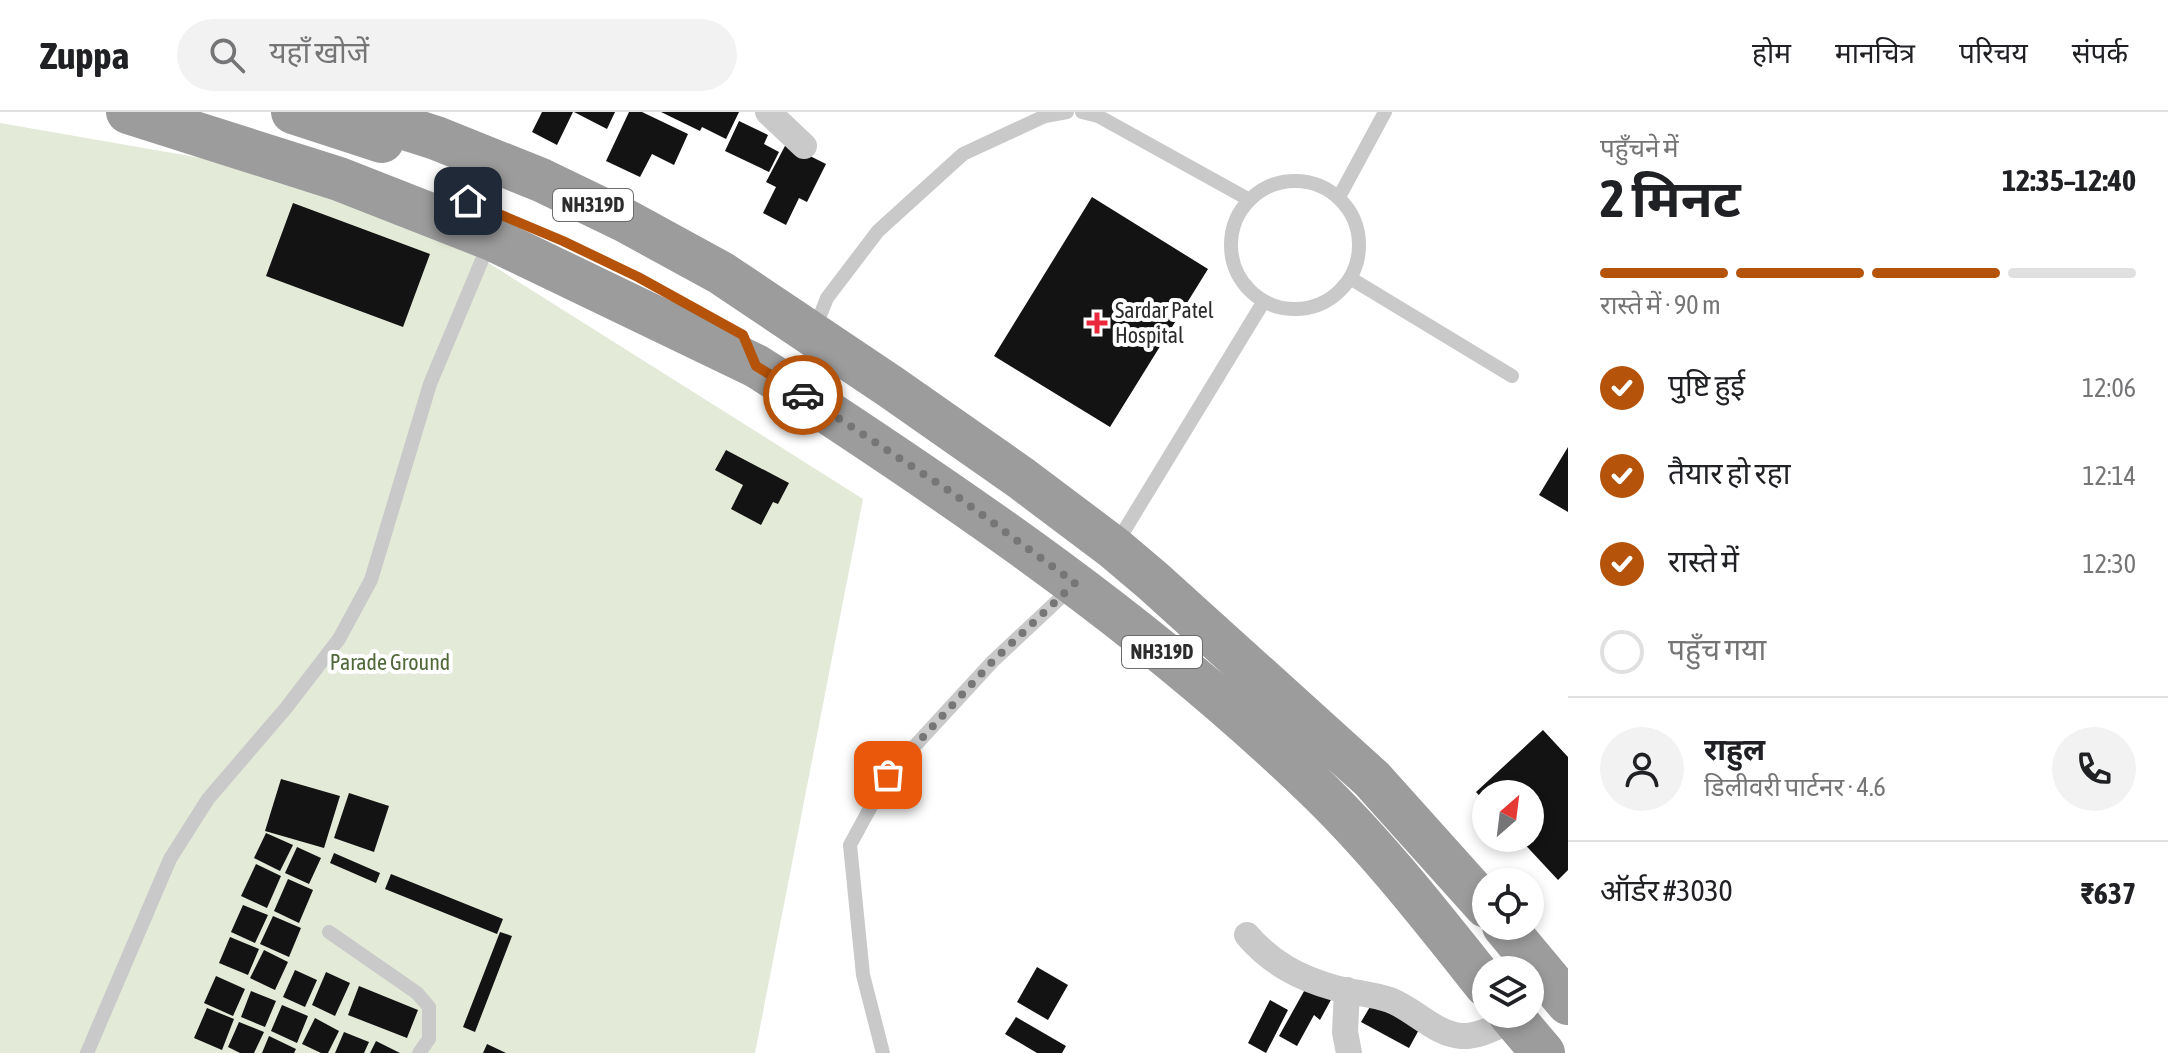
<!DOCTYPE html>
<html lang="hi">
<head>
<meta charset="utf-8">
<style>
  body { margin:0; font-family:"Asap Condensed","Noto Sans Devanagari",sans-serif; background:#f2f2f2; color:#202124; height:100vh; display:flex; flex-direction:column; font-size:30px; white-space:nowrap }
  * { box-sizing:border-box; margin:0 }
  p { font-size:26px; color:#757577 }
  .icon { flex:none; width:44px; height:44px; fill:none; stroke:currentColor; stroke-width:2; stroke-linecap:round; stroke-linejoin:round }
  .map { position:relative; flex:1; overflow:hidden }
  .sheet { display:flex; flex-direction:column; background:#fff; width:600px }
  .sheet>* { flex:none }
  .needle { width:52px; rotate:28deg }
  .controls { position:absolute; left:1472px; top:668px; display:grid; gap:16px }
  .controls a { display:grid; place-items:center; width:72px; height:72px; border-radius:50%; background:#fff; box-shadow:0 4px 12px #0003; font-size:40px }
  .pin { position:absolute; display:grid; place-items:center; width:68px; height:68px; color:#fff; margin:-34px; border-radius:16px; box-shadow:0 4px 12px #0006 }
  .courier { position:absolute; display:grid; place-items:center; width:80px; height:80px; margin:-40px; border:6px solid #b45309; border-radius:50%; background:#fff; color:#222; box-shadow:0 2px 10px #0007 }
  .headline em { font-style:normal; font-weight:700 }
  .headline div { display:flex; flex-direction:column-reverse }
  .headline { display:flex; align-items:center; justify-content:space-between; height:136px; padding:0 32px }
  h1 { font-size:52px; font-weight:700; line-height:60px }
  .bar { display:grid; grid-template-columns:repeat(4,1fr); gap:12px 8px; align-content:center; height:96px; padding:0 32px }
  .bar i { height:10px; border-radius:6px; background:#e0e0e0 }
  .bar .on { background:#b45309 }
  .bar p { grid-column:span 4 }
  .line { display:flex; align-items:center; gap:20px; padding:0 32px; border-top:2px solid #e0e0e0 }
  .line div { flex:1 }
  .round { display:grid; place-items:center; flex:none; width:84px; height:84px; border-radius:42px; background:#f2f2f2 }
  ol { padding:0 32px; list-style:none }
  li { display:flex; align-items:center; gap:24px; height:88px }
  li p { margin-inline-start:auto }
  li .icon { padding:8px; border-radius:50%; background:#b45309; color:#fff; stroke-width:4 }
  li:last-child { color:#757577 }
  li i { width:44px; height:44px; border:4px solid #e0e0e0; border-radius:50% }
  header { display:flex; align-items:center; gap:48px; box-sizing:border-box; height:112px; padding:0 40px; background:#fff; border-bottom:2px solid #e0e0e0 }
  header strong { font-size:38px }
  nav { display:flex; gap:44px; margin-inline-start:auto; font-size:28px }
  .search { width:560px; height:72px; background:#f2f2f2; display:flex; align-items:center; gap:20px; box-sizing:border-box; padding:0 28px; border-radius:44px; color:#757577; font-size:30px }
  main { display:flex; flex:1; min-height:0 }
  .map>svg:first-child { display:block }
</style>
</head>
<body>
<header>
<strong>Zuppa</strong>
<div class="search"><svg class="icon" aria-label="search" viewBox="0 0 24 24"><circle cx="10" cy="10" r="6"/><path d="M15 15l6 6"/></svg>यहाँ खोजें</div>
<nav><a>होम</a><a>मानचित्र</a><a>परिचय</a><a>संपर्क</a></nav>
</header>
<main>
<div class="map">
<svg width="1568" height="941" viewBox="0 0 1568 941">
  <rect width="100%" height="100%" fill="#fff"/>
  <path fill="#e3ead8" d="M0 11 368 75 863 387 755 941H0Z"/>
  <path fill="#131313" d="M542 0H573L557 33 532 20Z
    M574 0H615L607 17Z
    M629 0H642L688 22 674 53 652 42 640 65 606 49Z
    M661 0H739L726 27 702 15 700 19Z
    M739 9 768 23 764 32 779 40 769 60 725 39Z
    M786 32 826 52 807 90 799 86 786 113 763 101 776 75 766 70Z
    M1092 85 1208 157 1110 315 994 244Z
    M293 91 430 142 403 215 266 164Z
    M1568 335V400L1539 383Z
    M726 338 789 371 778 392 773 390 761 413 731 397 743 373 715 358Z
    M1543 618 1568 645V758L1558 768 1519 726H1530V682H1486V691L1476 680Z
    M281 667 340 684 324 736 265 719Z
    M349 681 389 694 374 740 334 726Z
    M266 721 293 733 280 759 254 746Z
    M297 735 321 746 309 772 285 761Z
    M334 741 380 761 376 771 330 751Z
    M256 752 281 764 267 796 241 784Z
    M391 762 503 807 497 822 385 777Z
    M288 767 313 778 299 811 274 799Z
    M243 793 268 803 255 831 231 820Z
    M273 804 301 816 289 845 260 832Z
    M500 820 512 824 475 920 463 915Z
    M230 825 259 837 248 863 219 851Z
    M264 838 288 850 275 878 250 866Z
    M1037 855 1068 873 1048 908 1017 890Z
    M295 858 317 868 305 895 283 885Z
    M326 860 350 871 335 904 312 893Z
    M216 864 245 877 233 904 204 891Z
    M1308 872 1332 886 1320 908 1314 903 1297 934 1279 924Z
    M359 874 418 898 407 926 348 903Z
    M251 879 276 889 265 915 241 905Z
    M1270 888 1288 898 1266 941 1248 931Z
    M1374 888 1421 914 1409 936 1361 910Z
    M282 893 308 904 297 931 271 919Z
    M207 896 234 907 222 938 194 926Z
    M1016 905 1066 934 1062 941H1037L1005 922Z
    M315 906 339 919 328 941H321L302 932Z
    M239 910 264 920 254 941H240L228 935Z
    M344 920 369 930 364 941H335Z
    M269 924 296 937 294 941H262Z
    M376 929 400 941H370Z
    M487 932 506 941H483Z"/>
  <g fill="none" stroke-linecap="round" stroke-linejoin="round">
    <path stroke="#c9c9c9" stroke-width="14" d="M1082 0 1098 4 1248 87
      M1231 133a64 64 0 1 1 128 0a64 64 0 1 1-128 0Z
      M1339 85 1385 0
      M1350 166 1512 264
      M814 219 827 186 878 119 963 42 1045 4 1067 0
      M1116 432 1264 189
      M329 820 417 881 429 895V927L419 941
      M87 941 170 747 208 687 286 596 339 527 371 468 430 272 490 129
      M883 941 863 863 850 733 888 663 993 549 1070 477"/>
    <path stroke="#c9c9c9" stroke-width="26" d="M768 0 804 34
      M1247 823C1271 851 1299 866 1335 876 1353 881 1373 882 1390 888 1414 897 1435 922 1461 924 1479 925 1498 914 1514 907
      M1347 878 1345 920 1349 941"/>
    <path stroke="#9c9c9c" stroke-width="44" d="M128 0 339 67 492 127 756 254 783 271C970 393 1150 516 1312 672 1376 733 1431 804 1486 873
      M293 0 382 29
      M355 0 436 26 541 68 626 109 721 161 891 275 1021 366 1114 436 1153 469 1372 667 1486 794
      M1504 814 1568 891
      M1510 902 1543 941"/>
  </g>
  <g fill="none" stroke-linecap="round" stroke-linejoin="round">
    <path stroke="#767676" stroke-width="8" stroke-dasharray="0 14.4" d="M803 283 951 380 1075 471 993 549 888 663"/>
    <path stroke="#b45309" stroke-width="10" d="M468 89 563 129 638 165 743 223 756 254 803 283"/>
  </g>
  <path fill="#e9283e" stroke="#fff" stroke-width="3" d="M1093 199h8v8h8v8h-8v8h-8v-8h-8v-8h8z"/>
  <g text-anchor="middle" stroke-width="8" stroke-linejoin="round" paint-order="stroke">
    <g fill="#fff" stroke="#6b6b6b" stroke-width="2">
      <rect x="553" y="77" width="80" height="32" rx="6"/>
      <rect x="1122" y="524" width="80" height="32" rx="6"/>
    </g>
    <g font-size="20" font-weight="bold" fill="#2c2c2c">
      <text x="593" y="100">NH319D</text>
      <text x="1162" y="547">NH319D</text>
    </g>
    <g font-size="22" fill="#2c2c2c" stroke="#fff" text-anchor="start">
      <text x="1115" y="206">Sardar Patel<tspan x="1115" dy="25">Hospital</tspan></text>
    </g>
    <g font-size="22" fill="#516839" stroke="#fff">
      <text x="390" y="558">Parade Ground</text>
    </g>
  </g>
</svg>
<div class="controls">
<a><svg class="needle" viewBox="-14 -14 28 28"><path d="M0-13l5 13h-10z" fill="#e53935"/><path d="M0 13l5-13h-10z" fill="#757577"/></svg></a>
<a><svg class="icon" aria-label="locate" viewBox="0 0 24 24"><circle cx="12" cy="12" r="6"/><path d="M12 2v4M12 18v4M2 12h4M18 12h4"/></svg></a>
<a><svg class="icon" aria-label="layers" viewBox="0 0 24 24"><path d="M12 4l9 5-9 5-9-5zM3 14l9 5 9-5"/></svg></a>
</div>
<div class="pin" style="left:888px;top:663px;background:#ea580c"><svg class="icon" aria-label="bag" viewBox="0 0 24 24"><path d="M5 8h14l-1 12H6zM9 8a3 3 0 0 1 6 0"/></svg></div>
<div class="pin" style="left:468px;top:89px;background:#1f2937"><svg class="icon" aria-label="home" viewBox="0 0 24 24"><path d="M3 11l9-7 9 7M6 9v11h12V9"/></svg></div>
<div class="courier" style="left:803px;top:283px"><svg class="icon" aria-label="car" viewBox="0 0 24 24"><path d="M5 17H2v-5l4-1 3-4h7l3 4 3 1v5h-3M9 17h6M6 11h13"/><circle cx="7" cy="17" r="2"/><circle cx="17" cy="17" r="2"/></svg></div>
</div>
<section class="sheet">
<div class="headline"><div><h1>2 मिनट</h1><p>पहुँचने में</p></div><em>12:35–12:40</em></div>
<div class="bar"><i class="on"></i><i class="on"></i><i class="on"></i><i></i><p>रास्ते में · 90 m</p></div>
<ol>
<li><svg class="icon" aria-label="check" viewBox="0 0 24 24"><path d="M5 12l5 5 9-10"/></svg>पुष्टि हुई<p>12:06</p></li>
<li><svg class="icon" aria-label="check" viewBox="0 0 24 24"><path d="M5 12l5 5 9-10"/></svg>तैयार हो रहा<p>12:14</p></li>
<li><svg class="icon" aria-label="check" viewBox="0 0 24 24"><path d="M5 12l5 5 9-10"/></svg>रास्ते में<p>12:30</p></li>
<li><i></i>पहुँच गया</li>
</ol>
<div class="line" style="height:144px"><a class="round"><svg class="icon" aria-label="person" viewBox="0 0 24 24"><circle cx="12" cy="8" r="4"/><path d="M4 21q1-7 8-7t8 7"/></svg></a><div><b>राहुल</b><p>डिलीवरी पार्टनर · 4.6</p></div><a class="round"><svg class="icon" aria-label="phone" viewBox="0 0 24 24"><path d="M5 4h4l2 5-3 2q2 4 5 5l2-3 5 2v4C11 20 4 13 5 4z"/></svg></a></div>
<div class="line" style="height:104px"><div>ऑर्डर #3030</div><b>₹637</b></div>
</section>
</main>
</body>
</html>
